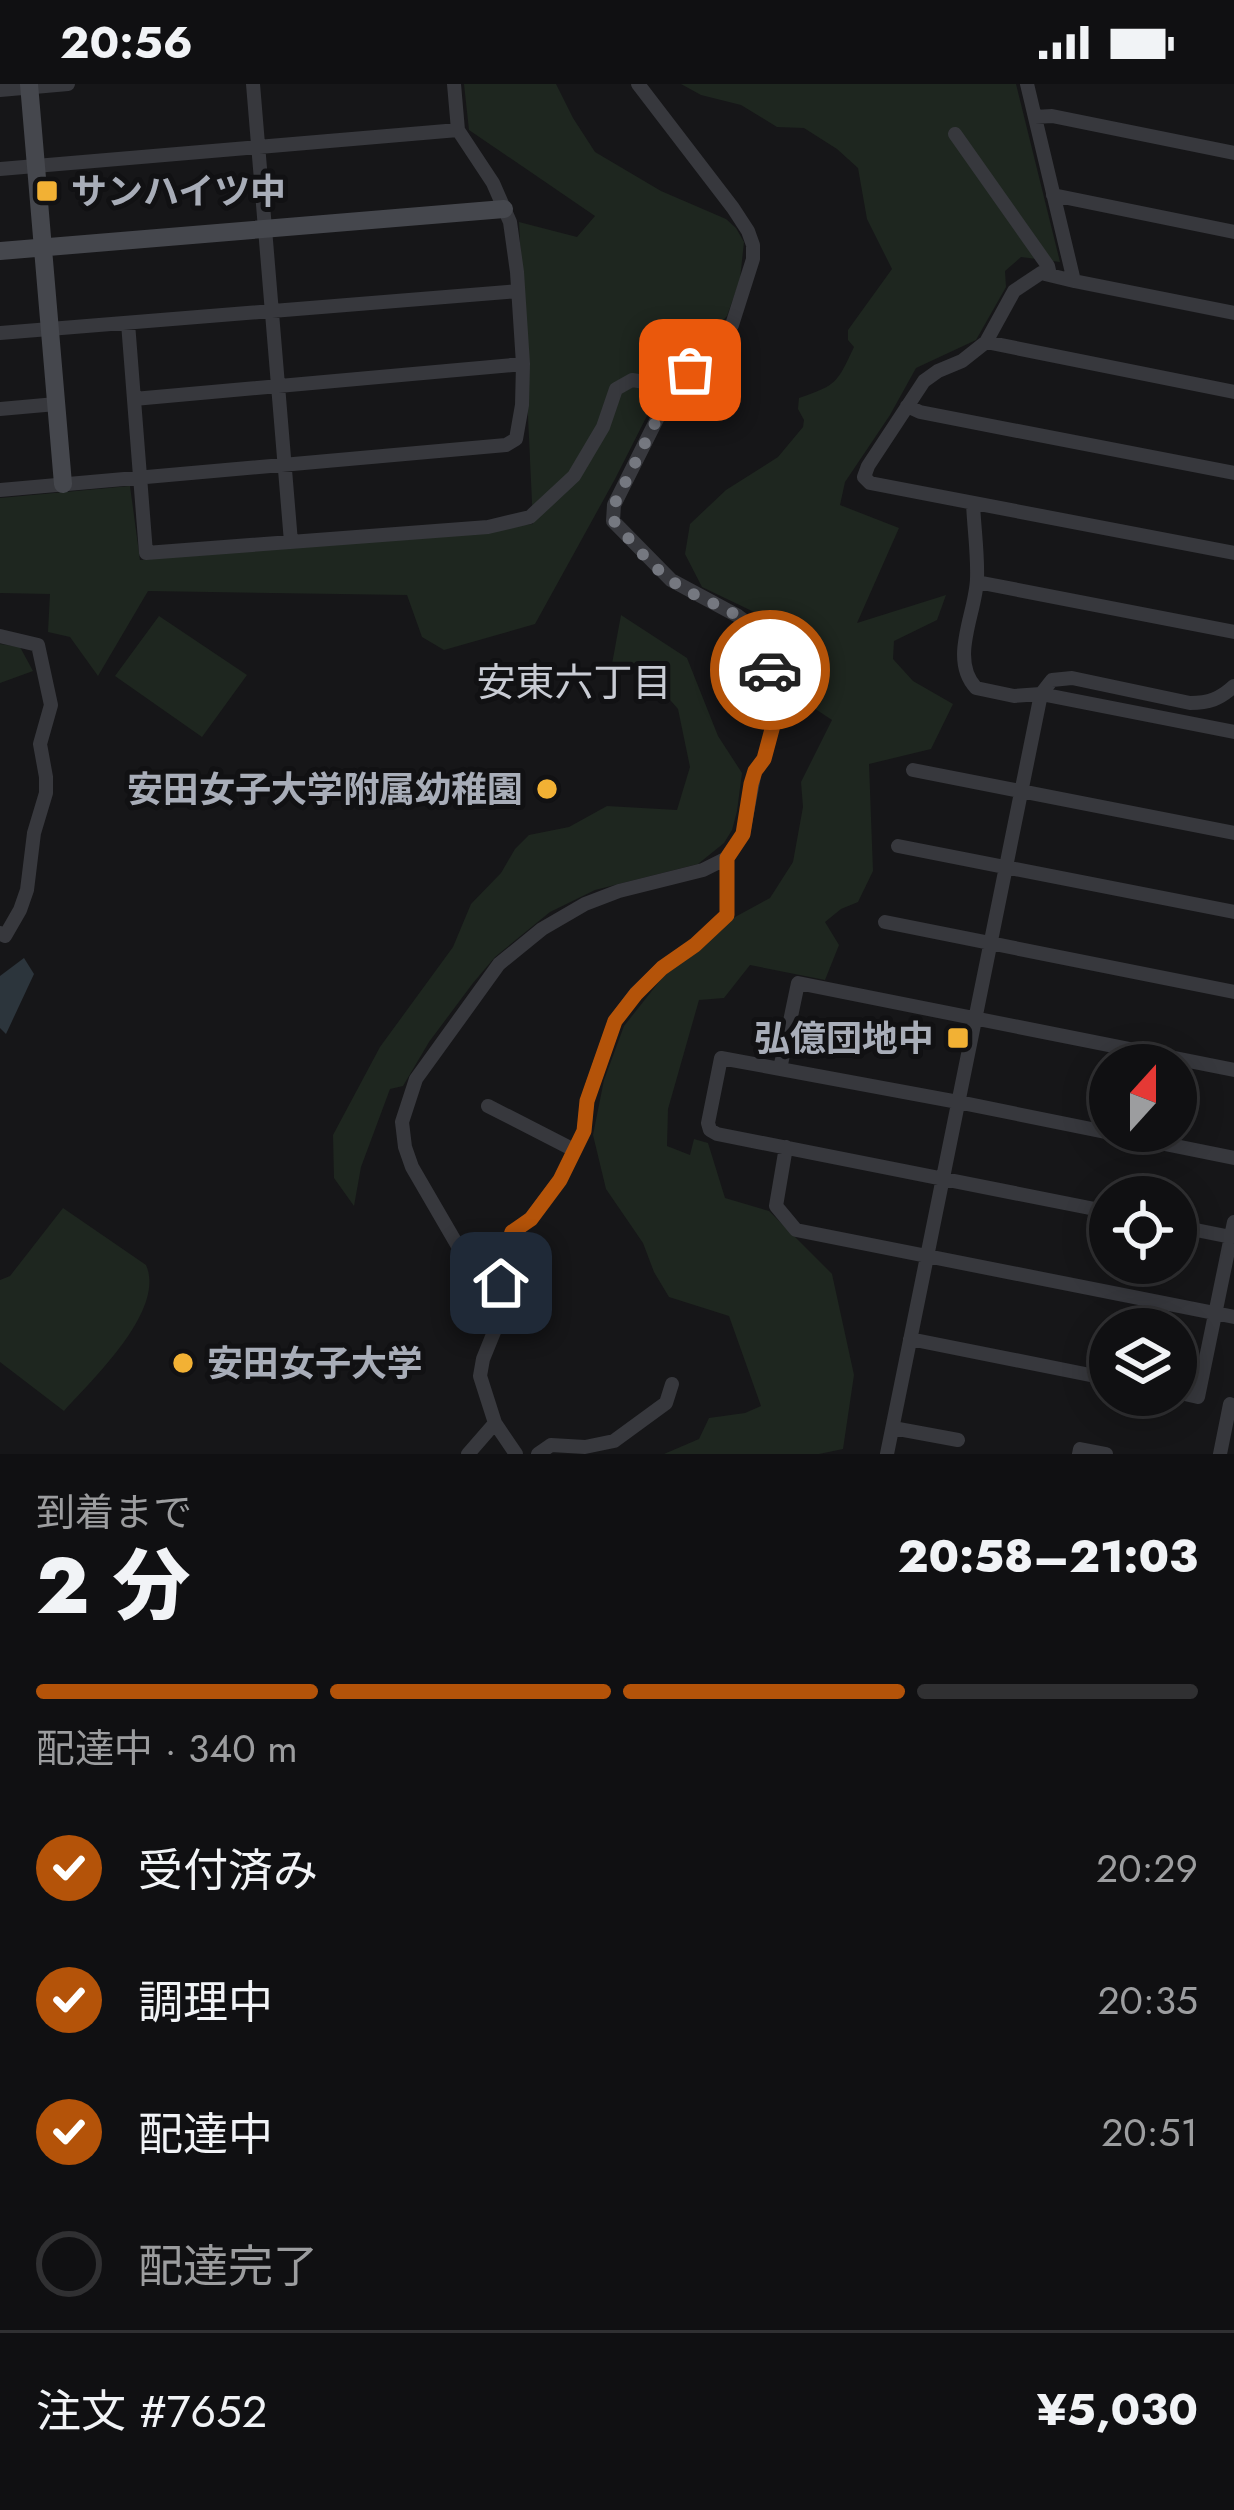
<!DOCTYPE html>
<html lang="ja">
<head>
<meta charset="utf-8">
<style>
  body { margin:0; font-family:Jost,"Noto Sans JP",sans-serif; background:#19191b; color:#f1f3f6; height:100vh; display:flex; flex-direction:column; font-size:45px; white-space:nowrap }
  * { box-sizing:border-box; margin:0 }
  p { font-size:39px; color:#9c9d9f }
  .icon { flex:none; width:66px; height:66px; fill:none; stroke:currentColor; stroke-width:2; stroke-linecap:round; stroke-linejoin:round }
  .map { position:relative; height:1370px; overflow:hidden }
  .details { display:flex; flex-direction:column; background:#101012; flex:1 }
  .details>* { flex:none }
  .needle { width:78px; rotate:21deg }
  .tools { position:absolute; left:1089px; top:960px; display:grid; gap:24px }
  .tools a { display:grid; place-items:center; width:108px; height:108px; border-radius:50%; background:#101012; box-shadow:0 6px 30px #0003,0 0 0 3px #303032; font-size:60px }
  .pin { position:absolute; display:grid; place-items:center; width:102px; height:102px; color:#fff; margin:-51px; border-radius:24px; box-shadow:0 6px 18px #0006 }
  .courier { position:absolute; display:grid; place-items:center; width:120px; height:120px; margin:-60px; border:9px solid #b45309; border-radius:50%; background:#fff; color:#222; box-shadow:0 3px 15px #0007 }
  .overview em { font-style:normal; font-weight:800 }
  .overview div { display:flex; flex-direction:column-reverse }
  .overview { display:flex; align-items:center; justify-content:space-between; height:204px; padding:0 36px }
  h1 { font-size:78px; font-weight:800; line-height:90px }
  .bar { display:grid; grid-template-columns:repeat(4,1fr); gap:18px 12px; align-content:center; height:144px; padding:0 36px }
  .bar i { height:15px; border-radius:9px; background:#303032 }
  .bar .on { background:#b45309 }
  .bar p { grid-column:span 4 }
  .line { display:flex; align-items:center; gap:30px; padding:0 36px; border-top:3px solid #303032 }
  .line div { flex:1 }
  ol { padding:0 36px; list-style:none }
  li { display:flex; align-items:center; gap:36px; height:132px }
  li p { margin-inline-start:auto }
  li .icon { padding:12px; border-radius:50%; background:#b45309; color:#fff; stroke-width:4 }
  li:last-child { color:#9c9d9f }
  li i { width:66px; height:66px; border:6px solid #303032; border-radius:50% }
  .status { display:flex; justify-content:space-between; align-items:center; height:84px; padding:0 60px; background:#101012; direction:ltr }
  .status svg { height:33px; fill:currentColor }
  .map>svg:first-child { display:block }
</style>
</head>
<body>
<div class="status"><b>20:56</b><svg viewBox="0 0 49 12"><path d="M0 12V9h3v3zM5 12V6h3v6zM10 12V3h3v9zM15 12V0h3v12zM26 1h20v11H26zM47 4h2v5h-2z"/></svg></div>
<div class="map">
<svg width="1234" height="1370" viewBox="0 0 1234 1370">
  <rect width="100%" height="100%" fill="#161618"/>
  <path fill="#1e261f" d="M464 0H556L573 34 595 68 661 107 726 135 736 144 744 158 740 195 727 232 672 290 658 310 615 395 535 540 444 566 422 553 407 511 148 507 98 592 70 553 48 548 50 510 0 509V414L130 402 140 476 533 440 519 138 577 153 595 132 469 46Z
    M681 0H1016L1060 178 1021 173 1005 187 1006 203 976 256 916 284 890 331 845 398 840 421 899 444 857 539 946 511 937 536 894 557 893 575 913 597 953 620 931 665 869 680 873 787 858 818 841 825 825 838 839 861 825 896 750 881 724 914 699 916 668 1025 667 1062 690 1071 694 1055 708 1059 725 1114 769 1127 832 1190 854 1291 843 1365 819 1370H664L699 1355 709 1334 745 1329 761 1322 729 1232 669 1213 654 1188 643 1159 606 1105 593 1051 604 996 624 942 666 889 735 833 770 814 793 778 803 723 801 698 832 636 779 601 770 564 754 528 702 503 685 470 690 440 726 406 778 373 803 343 804 336 798 325 799 314C837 301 837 299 854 263L848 256V246L892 185 867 135 858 84 837 65 804 44 777 43 741 21 701 11Z
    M621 531 687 574 718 652 742 689 737 727 732 746 724 759 698 780 595 806 550 828 495 873 473 899 429 958 403 1002 390 1005 361 1083 354 1122 334 1094 333 1051 380 963 453 863 471 820 501 789 515 765 529 751 569 743 607 722 677 726 690 683 678 625 639 580H612Z
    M159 532 247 591 202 653 115 592Z
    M0 560 20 563 33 587 0 599Z
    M63 1124 146 1181C166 1226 93 1295 64 1327L0 1278V1196L10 1192Z"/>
  <path fill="#2c353c" d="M24 874 34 890 6 950 0 944V892Z"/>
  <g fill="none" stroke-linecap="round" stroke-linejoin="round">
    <path stroke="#37383d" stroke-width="14" d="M253 0 291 458
      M1027 0 1074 197 1041 189 1014 207 986 258 962 277 938 287 924 297 868 382 864 393 870 399 1234 469
      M0 6 68 0
      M1035 33 1052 32 1234 69
      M955 50 1048 182 1050 191
      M0 85 458 46
      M1053 111 1234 148
      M1074 197 1234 229
      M128 239 146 469 488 443 530 433 574 392 603 343 616 305 632 296 677 303
      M0 249 518 207
      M986 258 1234 308
      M134 315 523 280
      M907 322 920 328 1234 389
      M0 325 56 320
      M0 406 506 361 516 355 522 321 523 280 517 188 510 138 493 99 458 46 454 0
      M973 419C974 444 978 470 977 495 976 529 949 575 976 604L1014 612 1041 610 1234 648
      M977 498 1234 548
      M0 552 38 561 51 621 40 660 46 693V709L34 749 27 806 20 826 5 852 0 849
      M913 686 1234 749
      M898 762 1234 828
      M885 838 1234 908
      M780 985 798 899 1234 986
      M488 1022 574 1066
      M786 1063 776 1122 796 1146 1234 1233
      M1110 1128 717 1050 710 1046 708 1039 721 974 958 1018 1234 1074
      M1176 1142 1231 1153
      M495 1226 505 1167 512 1149 531 1134 560 1096 584 1047 587 1017 615 937 636 909 662 884 695 861 727 831V774
      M910 1255 1110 1295
      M1176 1308 1198 1313 1234 1138
      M495 1339 516 1370
      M893 1344 958 1356
      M468 1370 495 1339 480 1292 483 1275 496 1243 495 1226 412 1083 405 1063 402 1038 416 995 499 880 542 845 585 820 619 807 703 786 727 774 743 750 755 687 764 675 775 634V613L764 558 758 547 738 532 671 496 613 437 614 421 663 323 690 286 732 241 753 175V161L748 147 733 124 638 0
      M538 1370 551 1361 585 1363 614 1357 666 1319 672 1300
      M887 1370 1041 610 1052 596 1072 594 1190 619C1209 619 1220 615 1234 602
      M1079 1370 1080 1365 1106 1370
      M1220 1370 1230 1320"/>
    <path stroke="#45474d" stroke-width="18" d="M29 0 63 400
      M0 167 504 125"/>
  </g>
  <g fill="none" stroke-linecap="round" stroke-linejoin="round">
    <path stroke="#757880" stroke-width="12" stroke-dasharray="0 21.6" d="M690 286 663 323 614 421 613 436C630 456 650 481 672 497 715 528 760 523 770 586"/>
    <path stroke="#b45309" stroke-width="15" d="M501 1199 506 1168 512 1148 531 1135 560 1096 584 1047 587 1017 615 937 636 910 662 884 695 861 727 831V774L743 750 751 700 755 687 764 675 775 634 770 586"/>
  </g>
  <g fill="#f2b134" stroke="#111113" stroke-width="4.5">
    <rect x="35" y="95" width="24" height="24" rx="6"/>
    <circle cx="547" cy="705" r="12"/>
    <rect x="946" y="942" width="24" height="24" rx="6"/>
    <circle cx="183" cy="1279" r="12"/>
  </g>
  <g text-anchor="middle" stroke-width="10" stroke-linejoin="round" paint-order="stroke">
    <g font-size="36" font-weight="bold" fill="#a8adb8" stroke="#111113" text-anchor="start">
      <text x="71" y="120">サンハイツ中</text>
      <text x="523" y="718" text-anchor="end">安田女子大学附属幼稚園</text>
      <text x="934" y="967" text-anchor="end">弘億団地中</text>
      <text x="207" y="1292">安田女子大学</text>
    </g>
    <g font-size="39" fill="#c9ccd4" stroke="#111113">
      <text x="574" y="612">安東六丁目</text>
    </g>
  </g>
</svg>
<div class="tools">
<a><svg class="needle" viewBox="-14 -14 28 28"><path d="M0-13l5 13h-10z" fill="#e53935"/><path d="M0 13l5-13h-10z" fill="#9c9d9f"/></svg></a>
<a><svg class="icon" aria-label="locate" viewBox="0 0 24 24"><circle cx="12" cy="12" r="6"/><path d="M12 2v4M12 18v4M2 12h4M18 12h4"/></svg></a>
<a><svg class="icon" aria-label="layers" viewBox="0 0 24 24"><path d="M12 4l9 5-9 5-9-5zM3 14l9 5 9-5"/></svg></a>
</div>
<div class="pin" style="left:690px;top:286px;background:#ea580c"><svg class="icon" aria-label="bag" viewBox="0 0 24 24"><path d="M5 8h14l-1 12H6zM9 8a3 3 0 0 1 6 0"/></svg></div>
<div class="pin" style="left:501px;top:1199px;background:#1f2937"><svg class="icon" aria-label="home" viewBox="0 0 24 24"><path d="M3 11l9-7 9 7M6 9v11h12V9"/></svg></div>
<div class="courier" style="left:770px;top:586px"><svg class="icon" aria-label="car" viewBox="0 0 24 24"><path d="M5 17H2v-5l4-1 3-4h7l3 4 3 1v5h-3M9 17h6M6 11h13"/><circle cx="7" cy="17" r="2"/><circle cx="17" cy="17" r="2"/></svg></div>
</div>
<section class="details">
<div class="overview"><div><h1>2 分</h1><p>到着まで</p></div><em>20:58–21:03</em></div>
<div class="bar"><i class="on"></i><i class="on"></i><i class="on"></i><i></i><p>配達中 · 340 m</p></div>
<ol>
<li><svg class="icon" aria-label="check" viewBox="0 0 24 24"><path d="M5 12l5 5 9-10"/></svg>受付済み<p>20:29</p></li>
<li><svg class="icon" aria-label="check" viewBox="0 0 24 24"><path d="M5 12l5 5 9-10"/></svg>調理中<p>20:35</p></li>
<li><svg class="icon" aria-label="check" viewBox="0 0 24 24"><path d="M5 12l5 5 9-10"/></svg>配達中<p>20:51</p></li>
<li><i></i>配達完了</li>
</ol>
<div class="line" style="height:156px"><div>注文 #7652</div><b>¥5,030</b></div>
</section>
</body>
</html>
